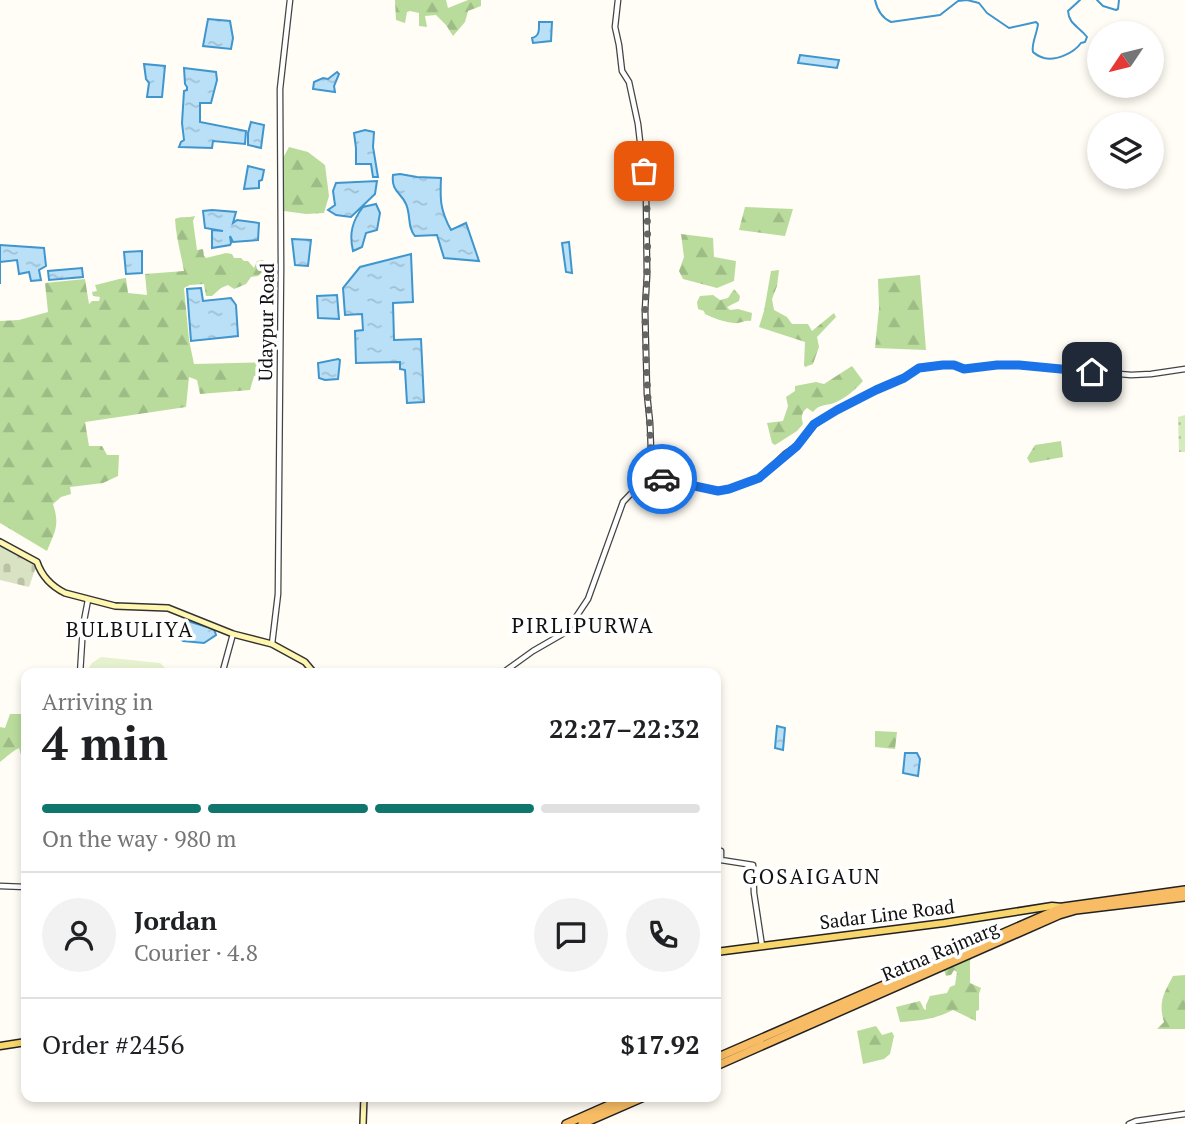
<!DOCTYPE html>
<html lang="en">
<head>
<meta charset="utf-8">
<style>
  body { margin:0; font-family:"PT Serif",serif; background:#f2f2f2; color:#202124; height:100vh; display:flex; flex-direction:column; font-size:26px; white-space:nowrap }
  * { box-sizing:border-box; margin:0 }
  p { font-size:23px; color:#757577 }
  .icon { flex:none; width:38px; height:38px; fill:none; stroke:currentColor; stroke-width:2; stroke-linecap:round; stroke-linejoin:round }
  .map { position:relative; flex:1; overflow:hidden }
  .panel { position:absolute; left:21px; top:668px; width:700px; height:434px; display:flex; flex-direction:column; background:#fff; border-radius:14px; box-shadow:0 4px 10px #0003 }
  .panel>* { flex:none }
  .needle { width:46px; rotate:235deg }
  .controls { position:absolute; left:1087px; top:21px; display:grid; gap:14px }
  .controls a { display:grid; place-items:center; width:77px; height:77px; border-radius:50%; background:#fff; box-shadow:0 4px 10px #0003; font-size:35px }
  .pin { position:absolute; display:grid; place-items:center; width:60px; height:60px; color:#fff; margin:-30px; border-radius:14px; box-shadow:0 4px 10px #0006 }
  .courier { position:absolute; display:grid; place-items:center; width:70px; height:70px; margin:-35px; border:5px solid #1a73e8; border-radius:50%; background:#fff; color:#222; box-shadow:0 2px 9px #0007 }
  .overview em { font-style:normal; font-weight:700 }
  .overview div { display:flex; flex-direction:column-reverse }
  .overview { display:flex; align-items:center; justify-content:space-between; height:119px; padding:0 21px }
  h1 { font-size:46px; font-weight:700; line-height:52px }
  .bar { display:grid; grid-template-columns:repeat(4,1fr); gap:10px 7px; align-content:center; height:84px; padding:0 21px }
  .bar i { height:9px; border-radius:5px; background:#e0e0e0 }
  .bar .current { background:#0f766e }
  .bar p { grid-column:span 4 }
  .line { display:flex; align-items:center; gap:18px; padding:0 21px; border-top:2px solid #e0e0e0 }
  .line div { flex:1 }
  .round { display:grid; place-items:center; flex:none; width:74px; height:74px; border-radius:37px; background:#f2f2f2 }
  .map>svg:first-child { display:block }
</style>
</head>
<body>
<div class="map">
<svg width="1185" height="1124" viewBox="0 0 1185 1124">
  <defs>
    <pattern id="green-dots" width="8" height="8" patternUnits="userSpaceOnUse" patternTransform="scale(1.75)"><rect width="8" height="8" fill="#d5ebbd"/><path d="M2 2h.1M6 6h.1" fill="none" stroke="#b6c8a1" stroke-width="1.8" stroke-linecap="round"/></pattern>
    <pattern id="forest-firs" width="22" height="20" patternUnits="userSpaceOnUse" patternTransform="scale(1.75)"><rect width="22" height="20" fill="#b9dc9c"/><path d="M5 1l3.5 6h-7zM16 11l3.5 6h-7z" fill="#9ebc85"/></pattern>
    <pattern id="cemetery-stones" width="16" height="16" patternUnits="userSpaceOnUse" patternTransform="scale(1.75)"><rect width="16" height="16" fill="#d9e3c4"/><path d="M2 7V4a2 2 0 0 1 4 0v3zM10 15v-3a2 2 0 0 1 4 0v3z" fill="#b9c2a7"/></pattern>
    <pattern id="water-ripples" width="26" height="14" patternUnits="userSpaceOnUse" patternTransform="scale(1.75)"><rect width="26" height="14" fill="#b9e0f7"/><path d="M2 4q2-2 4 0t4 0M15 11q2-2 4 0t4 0" fill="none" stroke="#9ebfd3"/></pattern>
  </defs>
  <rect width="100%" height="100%" fill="#fffdf5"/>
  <path fill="url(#green-dots)" d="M1185 415V452H1179L1178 417Z"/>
  <path fill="url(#forest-firs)" d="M395 0H446L448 8 468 0H481V6L468 11 465 22 453 36 446 25 436 15 425 16 427 27 419 26V13L410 11 407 12 405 23 396 20Z
    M289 147 308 152 325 165 329 196 324 213 306 214 284 211 283 158Z
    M745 207 793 209 785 236 739 230Z
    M195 216 193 221 197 250 203 249 204 256 206 258 226 253 232 254 234 258H241L244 261H248L254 268 257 261 263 260 266 268 258 276 251 277 246 284 234 289 228 285 221 288 212 296H206L204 284 190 285 184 288 189 340 194 364 276 362 273 373 254 376 250 390 200 394 197 380 189 377 186 407 85 422 89 446H102L107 455H119L118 476 103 483 70 487 71 494 61 497 53 504C60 526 55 531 47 551L0 523V321L19 320 48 312 45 283 85 279 89 304 92 301H99L100 297 93 296 92 292 97 291 95 285C105 283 116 279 126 278L128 293 147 295 145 274 184 271C181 254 176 237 175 219 181 216 188 218 195 216Z
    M681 234 713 238 714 257 736 261 734 281 717 288 683 279 679 271 684 257Z
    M779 270 777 286 772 299 774 310 787 317 792 324H808L812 331 834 313 836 317 817 337 819 347 813 364 805 367 804 365 805 342 759 327 764 311 771 271Z
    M920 275 926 350 875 348 879 308 878 279Z
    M734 289 740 296 739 301 727 307 730 310 738 309 752 313 751 321C744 320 740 324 734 323 724 322 713 318 705 314L704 311 698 309 697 302 700 296 713 295 720 300 728 298Z
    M852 366 863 381C855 390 846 398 834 403 825 406 819 404 813 412L807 408C801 413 801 417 803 424L797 431 775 445 772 443 767 423 783 421 788 406 786 397 795 391V386L816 382 824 384Z
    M1061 441 1063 457 1030 463 1027 458 1035 445Z
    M10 714H26V719L24 721 26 740V758L21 755 19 748C14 750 5 758 0 762V727L5 728Z
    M875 731 897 732 895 749 875 747Z
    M973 955 970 961V983L981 988 979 994V1010L976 1011V1021L953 1010C936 1019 919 1021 900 1022L896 1007 920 1001 924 1009 926 1010V1005L930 996 947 993 950 987 955 985 957 972 954 970 951 975 946 976 943 967Z
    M1185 975V1029H1157L1164 1022C1158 1002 1164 993 1173 976Z
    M876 1026 882 1035 892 1032 894 1036 890 1054 884 1059 863 1064 857 1031Z"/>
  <path fill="url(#cemetery-stones)" d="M0 546 26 558 36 567 29 587 0 580Z"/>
  <path fill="#e6f2cf" d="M101 657 160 663 171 674H85L92 663Z"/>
  <path fill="url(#water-ripples)" stroke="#3f96cf" stroke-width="2" d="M208 19 230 21 233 38 231 49 203 46Z
    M539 22H552L551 41 533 43 532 38C540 36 539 29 539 22Z
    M800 55 839 60 837 68 798 63Z
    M144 64 165 66 162 97H147L149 83 146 79Z
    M184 68 216 72 217 80 211 103H200V122L246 131 245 144 213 141 212 148 179 147 181 142 184 140 182 123 184 91 187 90V87L185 84Z
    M337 72 339 74 334 86 335 92 313 89 314 82 323 78 328 79Z
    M251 122 264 125 261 148 248 145V133Z
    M365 130 374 132 373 147 378 177H373L371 164H356V148L354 133Z
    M248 166 264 170 262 180 259 181V188L244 189Z
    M400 174 417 177 441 178C440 199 440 210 451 230L466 223 479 261 444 258 437 235 415 236C407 227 411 215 406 204 401 192 391 192 393 175Z
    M377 181 375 194 351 217 336 215 328 210 335 205 333 191 336 183Z
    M376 204 380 213 377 230 366 233 362 247 353 251C349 234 352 221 363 207Z
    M212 210 236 212 233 223 237 220 259 223 258 240 233 242 230 236 231 243 230 245 212 248V230L223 231 205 228 203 211Z
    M292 239 311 240 308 266 295 265Z
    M569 242 572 273 566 272 562 243Z
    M0 245 44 248 46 266 39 270 41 280 31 281 29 272 19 274 17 260 0 262V284Z
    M142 251V273L126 274 124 252Z
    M411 254 413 302 393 303 394 340 421 339 424 402 407 403 405 370 400 369V362L356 363 355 331 363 330 362 314 345 315 343 288 360 267Z
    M82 268 83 277 49 280 48 271Z
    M201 288 203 301 231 298 236 305 238 336 191 341 187 289Z
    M337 295 339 319 318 318 317 296Z
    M338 359 340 360 338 379 325 380 319 378 318 363Z
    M184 620 214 629 216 635 204 643 183 641 180 638 182 623Z
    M777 726 785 728 783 750 775 748Z
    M905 753H917L920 759 918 776 903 773Z"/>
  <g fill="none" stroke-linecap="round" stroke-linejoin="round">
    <path stroke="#3f96cf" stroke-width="2" d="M875 0C877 9 882 18 891 22L940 15 958 1 967 0 979 3 987 13 1009 28 1036 22 1038 24C1037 34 1031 44 1033 52 1035 54 1041 57 1044 58 1056 61 1074 53 1081 43L1085 42 1087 37C1079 26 1069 25 1068 11L1080 0
      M1097 0 1103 6 1116 10 1118 9 1119 0"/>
    <defs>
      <path id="tertiary" d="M618 0 615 27 619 45 622 71 629 82 638 124 646 194 647 275 645 310 647 394 650 423 652 477
        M652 477 718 491 729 489 761 477 785 454 797 446 815 424 837 410 876 390 904 378 919 368 943 365H954L963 369 997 365H1019L1131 375 1151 374 1185 369
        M272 644 278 594 281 268 280 89 290 0
        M80 674 83 626 88 600
        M222 674 233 634
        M501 674 533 651 566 632 588 599 623 502 642 482 651 477
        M716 850 721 851V860L753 865 754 893 762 946
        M0 886 26 887
        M1129 1124 1136 1121 1185 1114"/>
      <path id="secondary" d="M0 542 37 562C42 577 51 586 65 593L115 606 168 608 233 634 272 644 305 662 315 674
        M363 1124 364 1097"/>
      <path id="primary" d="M716 952 944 923 1052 906 1063 907
        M0 1046 26 1042"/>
      <path id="trunk" d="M716 1058 1063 907 1185 890
        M716 1066 1059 915 1076 910 1185 897
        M566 1124 627 1097
        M582 1124 644 1097"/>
    </defs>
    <use href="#tertiary" stroke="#444" stroke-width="7"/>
    <use href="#secondary" stroke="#333" stroke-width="8"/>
    <use href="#primary" stroke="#222" stroke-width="9"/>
    <use href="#trunk" stroke="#222" stroke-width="10"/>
    <use href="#tertiary" stroke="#fff" stroke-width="4.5"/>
    <use href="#secondary" stroke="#fff6b0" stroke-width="5"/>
    <use href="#primary" stroke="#f9d66b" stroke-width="6"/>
    <use href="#trunk" stroke="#f7bc64" stroke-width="7"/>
  </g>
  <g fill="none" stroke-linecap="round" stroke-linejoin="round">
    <path stroke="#646461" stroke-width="7" stroke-dasharray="0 12.6" d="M644 171C648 204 648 239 647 273 647 285 645 298 645 310 645 366 650 421 652 477L662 479"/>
    <path stroke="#1a73e8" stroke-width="9" d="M662 479 718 491 729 489 759 478 797 446 814 424 837 410 876 390 904 378 919 368 943 365H954L964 369 997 365H1019L1092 372"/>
  </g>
  <g text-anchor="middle" stroke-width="7" stroke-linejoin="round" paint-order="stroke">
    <g font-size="19" fill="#111" stroke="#fff">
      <text transform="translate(266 322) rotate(-89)" y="7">Udaypur Road</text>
      <text transform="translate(887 914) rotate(-7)" y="7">Sadar Line Road</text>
      <text transform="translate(940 951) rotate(-23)" y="7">Ratna Rajmarg</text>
    </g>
    <g font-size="21" letter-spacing="2" fill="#111" stroke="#fff">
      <text x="583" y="633">PIRLIPURWA</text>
      <text x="130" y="637">BULBULIYA</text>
      <text x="812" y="884">GOSAIGAUN</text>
    </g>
  </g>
</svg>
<div class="controls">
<a><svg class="needle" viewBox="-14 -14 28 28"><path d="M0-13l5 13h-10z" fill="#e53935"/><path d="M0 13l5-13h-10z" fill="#757577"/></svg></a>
<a><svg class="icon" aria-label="layers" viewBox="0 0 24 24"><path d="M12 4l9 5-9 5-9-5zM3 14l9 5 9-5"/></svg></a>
</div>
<div class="pin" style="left:644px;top:171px;background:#ea580c"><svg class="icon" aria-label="bag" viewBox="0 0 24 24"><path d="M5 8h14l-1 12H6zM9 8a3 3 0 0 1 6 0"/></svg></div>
<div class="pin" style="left:1092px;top:372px;background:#1f2937"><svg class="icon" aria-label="home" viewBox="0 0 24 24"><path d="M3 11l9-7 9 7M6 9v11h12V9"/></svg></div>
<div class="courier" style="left:662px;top:479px"><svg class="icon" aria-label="car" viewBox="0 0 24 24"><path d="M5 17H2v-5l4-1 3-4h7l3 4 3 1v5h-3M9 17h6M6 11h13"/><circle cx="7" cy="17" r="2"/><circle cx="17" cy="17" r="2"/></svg></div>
<section class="panel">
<div class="overview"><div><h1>4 min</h1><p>Arriving in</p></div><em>22:27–22:32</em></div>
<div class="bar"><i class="current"></i><i class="current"></i><i class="current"></i><i></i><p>On the way · 980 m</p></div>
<div class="line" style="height:126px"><a class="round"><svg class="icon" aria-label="person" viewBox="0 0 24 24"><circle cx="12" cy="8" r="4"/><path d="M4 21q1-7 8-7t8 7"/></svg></a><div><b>Jordan</b><p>Courier · 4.8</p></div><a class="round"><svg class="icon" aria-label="chat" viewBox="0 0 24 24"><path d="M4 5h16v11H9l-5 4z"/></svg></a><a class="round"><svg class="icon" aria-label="phone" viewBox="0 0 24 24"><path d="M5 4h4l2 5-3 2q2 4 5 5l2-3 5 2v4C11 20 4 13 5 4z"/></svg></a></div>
<div class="line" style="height:91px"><div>Order #2456</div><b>$17.92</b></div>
</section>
</div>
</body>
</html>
